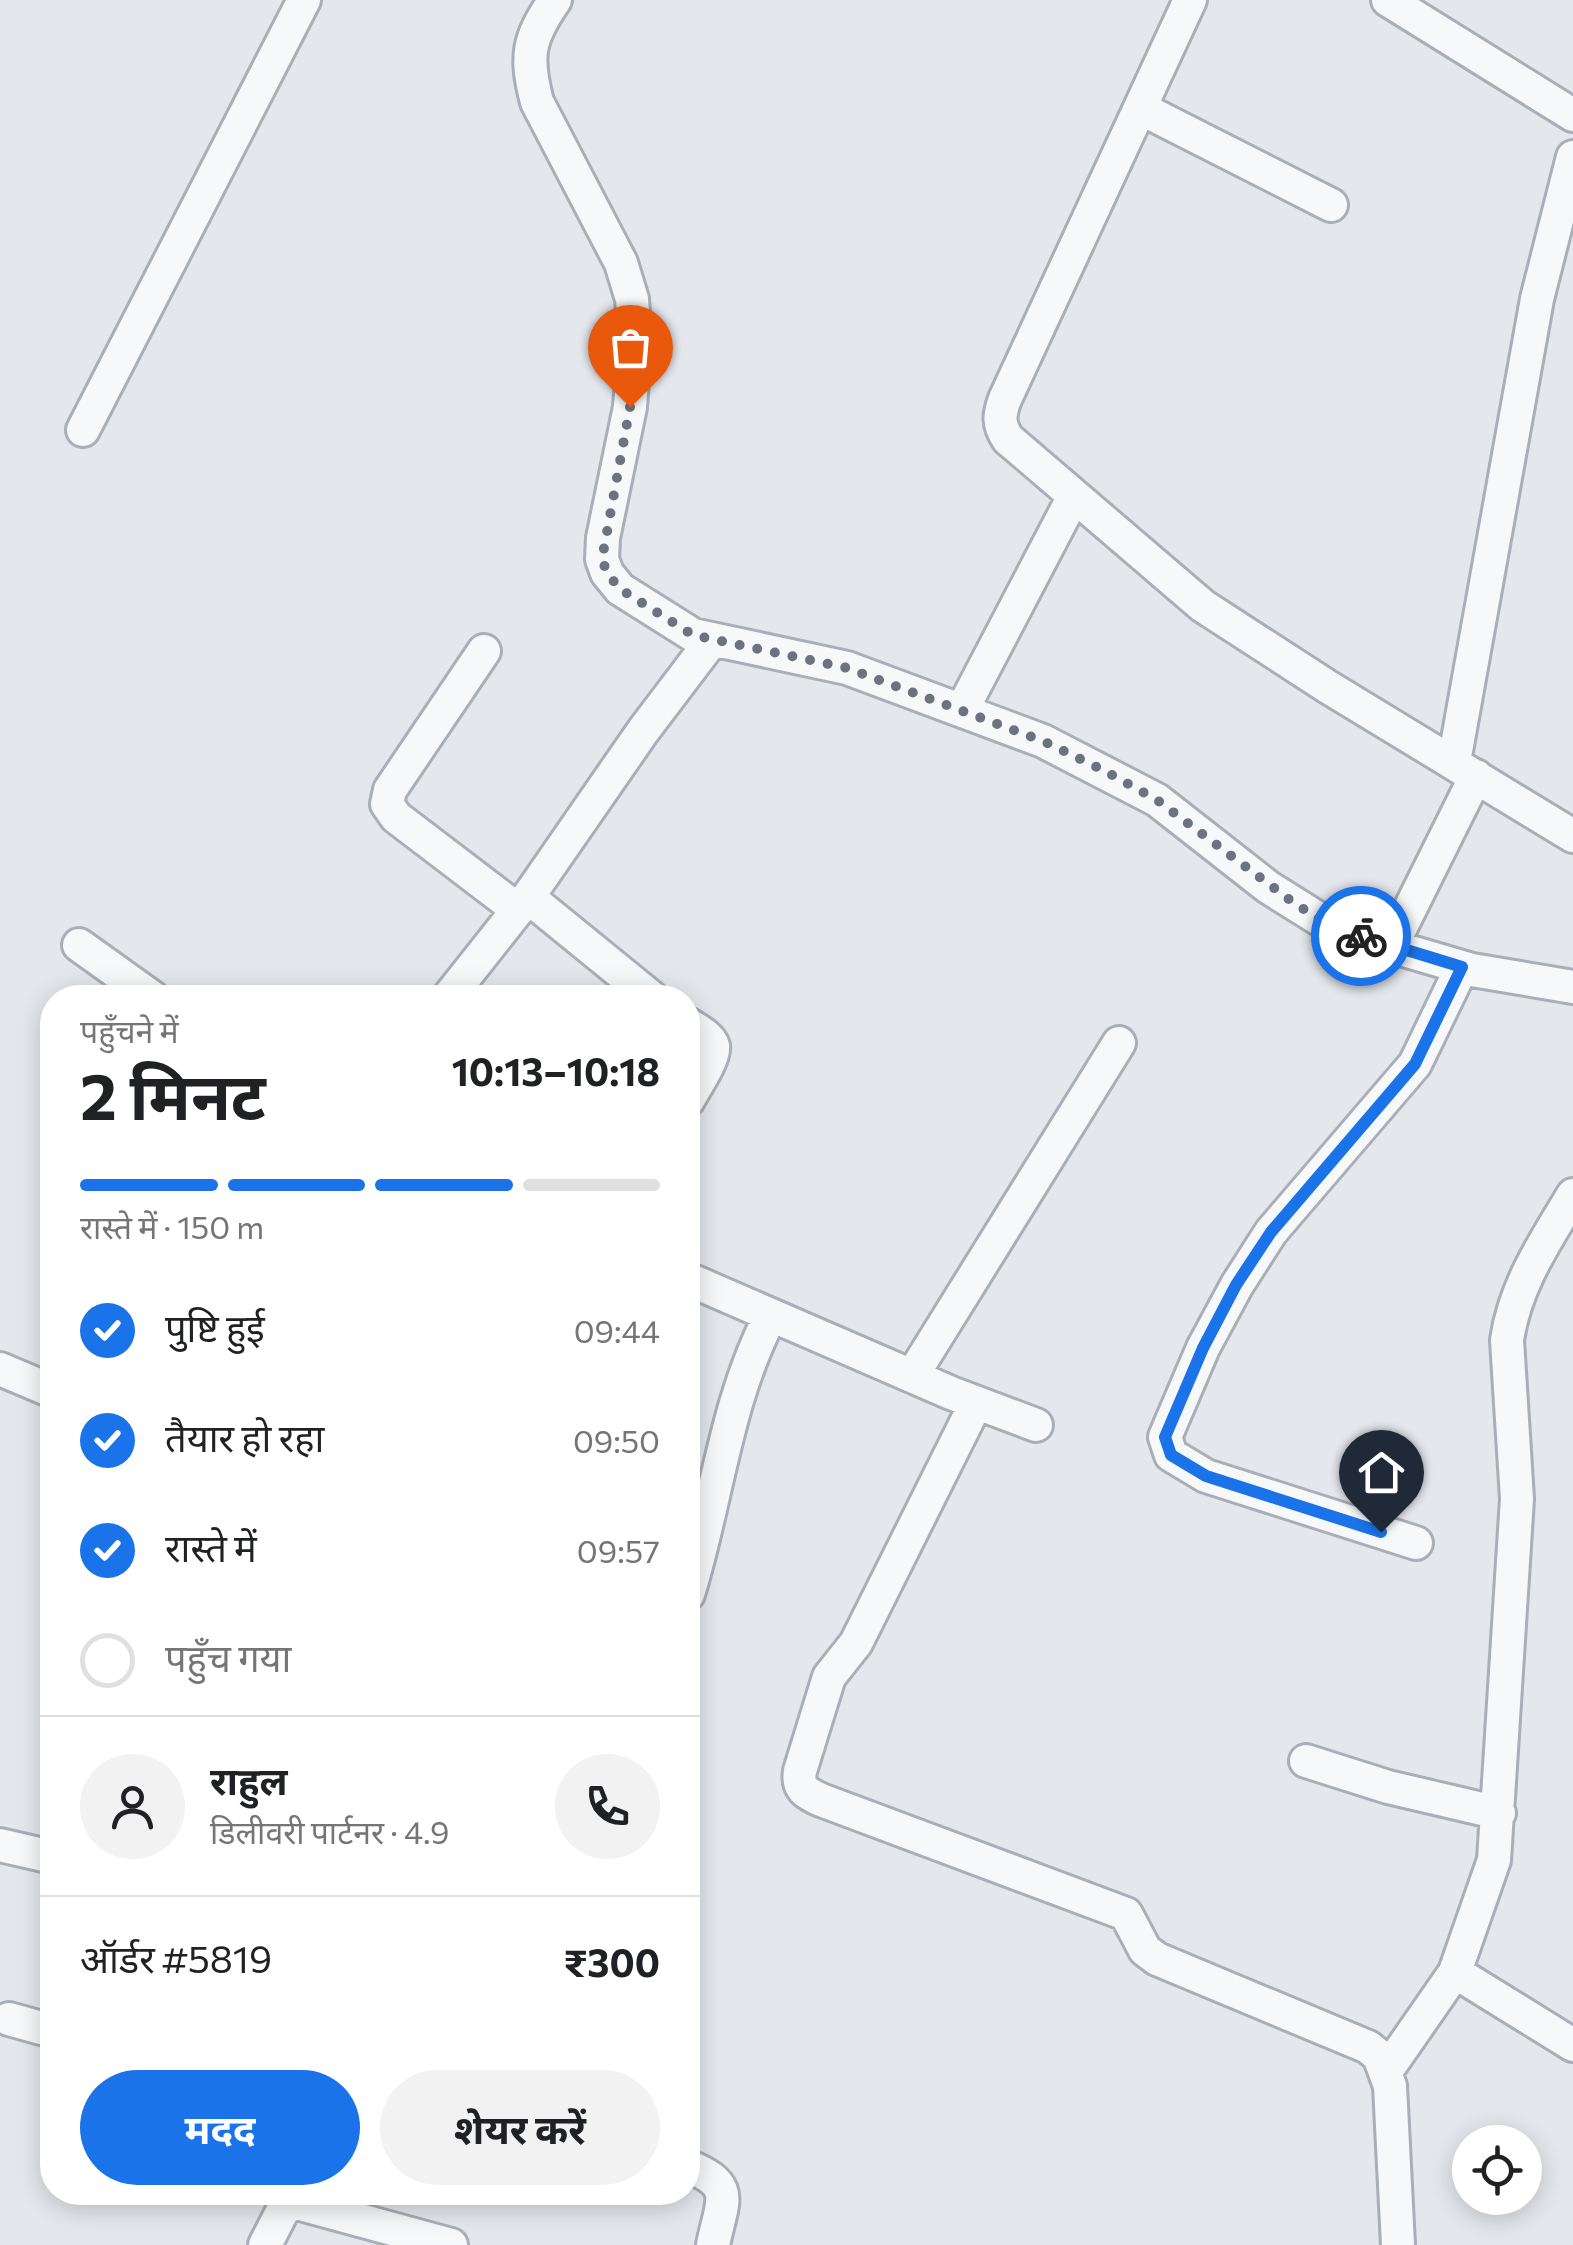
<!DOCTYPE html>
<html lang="hi">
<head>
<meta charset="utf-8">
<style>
  body { margin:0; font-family:Commissioner,"Noto Sans Devanagari",sans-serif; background:#f2f2f2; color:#202124; height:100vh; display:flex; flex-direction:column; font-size:38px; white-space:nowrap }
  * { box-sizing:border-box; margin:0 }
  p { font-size:32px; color:#757577 }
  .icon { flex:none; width:55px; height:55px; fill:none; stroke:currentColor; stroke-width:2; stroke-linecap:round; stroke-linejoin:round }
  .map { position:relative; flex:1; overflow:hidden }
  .side { position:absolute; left:40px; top:985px; width:660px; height:1220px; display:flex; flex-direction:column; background:#fff; border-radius:40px; box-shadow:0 5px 25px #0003 }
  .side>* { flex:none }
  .buttons { position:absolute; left:1452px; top:2125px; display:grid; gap:20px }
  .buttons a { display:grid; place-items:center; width:90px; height:90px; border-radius:50%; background:#fff; box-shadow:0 5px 25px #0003; font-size:50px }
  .pin { position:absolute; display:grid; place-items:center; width:85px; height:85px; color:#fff; margin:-102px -42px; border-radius:50% 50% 50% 0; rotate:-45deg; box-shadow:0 0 10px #0007 }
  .pin .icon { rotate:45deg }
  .courier { position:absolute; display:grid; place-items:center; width:100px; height:100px; margin:-50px; border:8px solid #1a73e8; border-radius:50%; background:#fff; color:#222; box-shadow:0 2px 12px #0007 }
  .head em { font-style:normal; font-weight:700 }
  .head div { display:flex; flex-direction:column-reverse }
  .head { display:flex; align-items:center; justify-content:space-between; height:170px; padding:0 40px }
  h1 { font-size:65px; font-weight:700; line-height:75px }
  .bar { display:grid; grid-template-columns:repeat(4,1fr); gap:15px 10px; align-content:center; height:120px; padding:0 40px }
  .bar i { height:12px; border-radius:8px; background:#e0e0e0 }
  .bar .active { background:#1a73e8 }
  .bar p { grid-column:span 4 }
  .line { display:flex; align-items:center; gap:25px; padding:0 40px; border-top:2px solid #e0e0e0 }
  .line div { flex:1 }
  .round { display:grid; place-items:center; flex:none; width:105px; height:105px; border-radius:52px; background:#f2f2f2 }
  ol { padding:0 40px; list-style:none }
  li { display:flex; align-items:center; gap:30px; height:110px }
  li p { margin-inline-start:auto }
  li .icon { padding:10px; border-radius:50%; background:#1a73e8; color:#fff; stroke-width:4 }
  li:last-child { color:#757577 }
  li i { width:55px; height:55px; border:5px solid #e0e0e0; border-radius:50% }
  .primary-button { display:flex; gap:20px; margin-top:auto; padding:20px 40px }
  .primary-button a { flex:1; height:115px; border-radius:60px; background:#1a73e8; color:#fff; font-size:40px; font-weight:700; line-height:115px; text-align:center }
  .primary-button a+a { background:#f2f2f2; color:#202124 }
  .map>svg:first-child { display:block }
</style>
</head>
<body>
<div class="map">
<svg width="1573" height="2245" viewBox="0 0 1573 2245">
  <rect width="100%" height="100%" fill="#e4e7ec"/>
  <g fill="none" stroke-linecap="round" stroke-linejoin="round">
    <defs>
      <path id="minor" d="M555 0C528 39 525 56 537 102L621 263 632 299 635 340 630 407 603 538 602 559 607 573 620 589 693 635 847 668 1043 741 1157 800 1268 887 1319 919 1370 940 1472 970 1573 987
        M1190 0 1005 399C999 415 998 424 1008 439L1203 606 1328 687 1573 836
        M1388 0 1573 115
        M1140 108 1331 205
        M83 430 304 0
        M484 651 390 790 387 804 396 817 518 910
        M962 710 1074 496
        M1454 762 1537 299 1573 157
        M528 897 652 998
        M79 945 153 998
        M1391 947 1476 776
        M448 998 528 897 643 731 712 640
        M688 1024C695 1029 710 1036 713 1046 716 1057 693 1090 688 1100
        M688 1279 951 1393 1036 1425
        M0 1369 52 1391
        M912 1376 1119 1043
        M976 1403 856 1643 829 1677 800 1771C797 1789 806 1793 821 1800L1126 1914 1145 1950 1157 1959 1368 2047 1379 2056 1390 2086 1398 2245
        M1416 1543 1206 1476 1171 1455 1165 1437 1203 1348 1237 1285 1271 1232 1415 1064 1462 967
        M688 1594C717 1501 725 1402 771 1315
        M1306 1761 1388 1787 1499 1813
        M0 1845 52 1857
        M1455 1972 1573 2045
        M9 2019 52 2031
        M1387 2070 1455 1972 1494 1860 1517 1499 1507 1340C1515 1285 1545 1242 1573 1195
        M688 2166C737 2186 722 2200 713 2245
        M265 2245 284 2208 297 2203 451 2245"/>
    </defs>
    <use href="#minor" stroke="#a9aeb7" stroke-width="38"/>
    <use href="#minor" stroke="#f7f8fa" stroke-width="32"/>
  </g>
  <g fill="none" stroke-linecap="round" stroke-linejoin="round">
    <path stroke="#6c737f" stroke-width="10" stroke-dasharray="0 18" d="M630 407 602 559 607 573 620 589 693 635 847 668 1043 741 1103 770 1157 800 1294 903 1319 919 1361 936"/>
    <path stroke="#1a73e8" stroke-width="12" d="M1361 936 1462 967 1415 1064 1271 1232 1236 1285 1203 1348 1165 1437 1171 1455 1206 1476 1381 1532"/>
  </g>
</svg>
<div class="buttons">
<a><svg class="icon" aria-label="locate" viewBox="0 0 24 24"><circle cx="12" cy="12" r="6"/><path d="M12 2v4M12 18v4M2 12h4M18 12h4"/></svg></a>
</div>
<div class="pin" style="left:630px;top:407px;background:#ea580c"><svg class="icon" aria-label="bag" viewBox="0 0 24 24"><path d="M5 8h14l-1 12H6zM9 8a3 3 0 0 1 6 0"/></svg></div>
<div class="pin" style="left:1381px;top:1532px;background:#1f2937"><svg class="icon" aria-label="home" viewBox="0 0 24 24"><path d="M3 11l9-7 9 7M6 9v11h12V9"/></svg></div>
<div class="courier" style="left:1361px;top:936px"><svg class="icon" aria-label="bike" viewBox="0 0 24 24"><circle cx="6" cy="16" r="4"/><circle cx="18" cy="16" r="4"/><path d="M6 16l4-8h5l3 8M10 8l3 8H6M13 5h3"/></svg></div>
<section class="side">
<div class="head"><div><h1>2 मिनट</h1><p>पहुँचने में</p></div><em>10:13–10:18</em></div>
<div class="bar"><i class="active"></i><i class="active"></i><i class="active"></i><i></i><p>रास्ते में · 150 m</p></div>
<ol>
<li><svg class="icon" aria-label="check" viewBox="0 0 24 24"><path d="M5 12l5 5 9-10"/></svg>पुष्टि हुई<p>09:44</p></li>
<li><svg class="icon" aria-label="check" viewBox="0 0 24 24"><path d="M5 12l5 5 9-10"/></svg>तैयार हो रहा<p>09:50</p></li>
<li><svg class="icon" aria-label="check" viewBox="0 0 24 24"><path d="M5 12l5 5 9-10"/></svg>रास्ते में<p>09:57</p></li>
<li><i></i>पहुँच गया</li>
</ol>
<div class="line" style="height:180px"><a class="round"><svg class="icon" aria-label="person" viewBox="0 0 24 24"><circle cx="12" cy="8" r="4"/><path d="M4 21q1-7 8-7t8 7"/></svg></a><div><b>राहुल</b><p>डिलीवरी पार्टनर · 4.9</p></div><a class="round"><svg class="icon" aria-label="phone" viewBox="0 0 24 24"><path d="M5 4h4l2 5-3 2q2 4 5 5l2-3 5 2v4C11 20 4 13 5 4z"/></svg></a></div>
<div class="line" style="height:130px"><div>ऑर्डर #5819</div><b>₹300</b></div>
<div class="primary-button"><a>मदद</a><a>शेयर करें</a></div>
</section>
</div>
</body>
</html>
